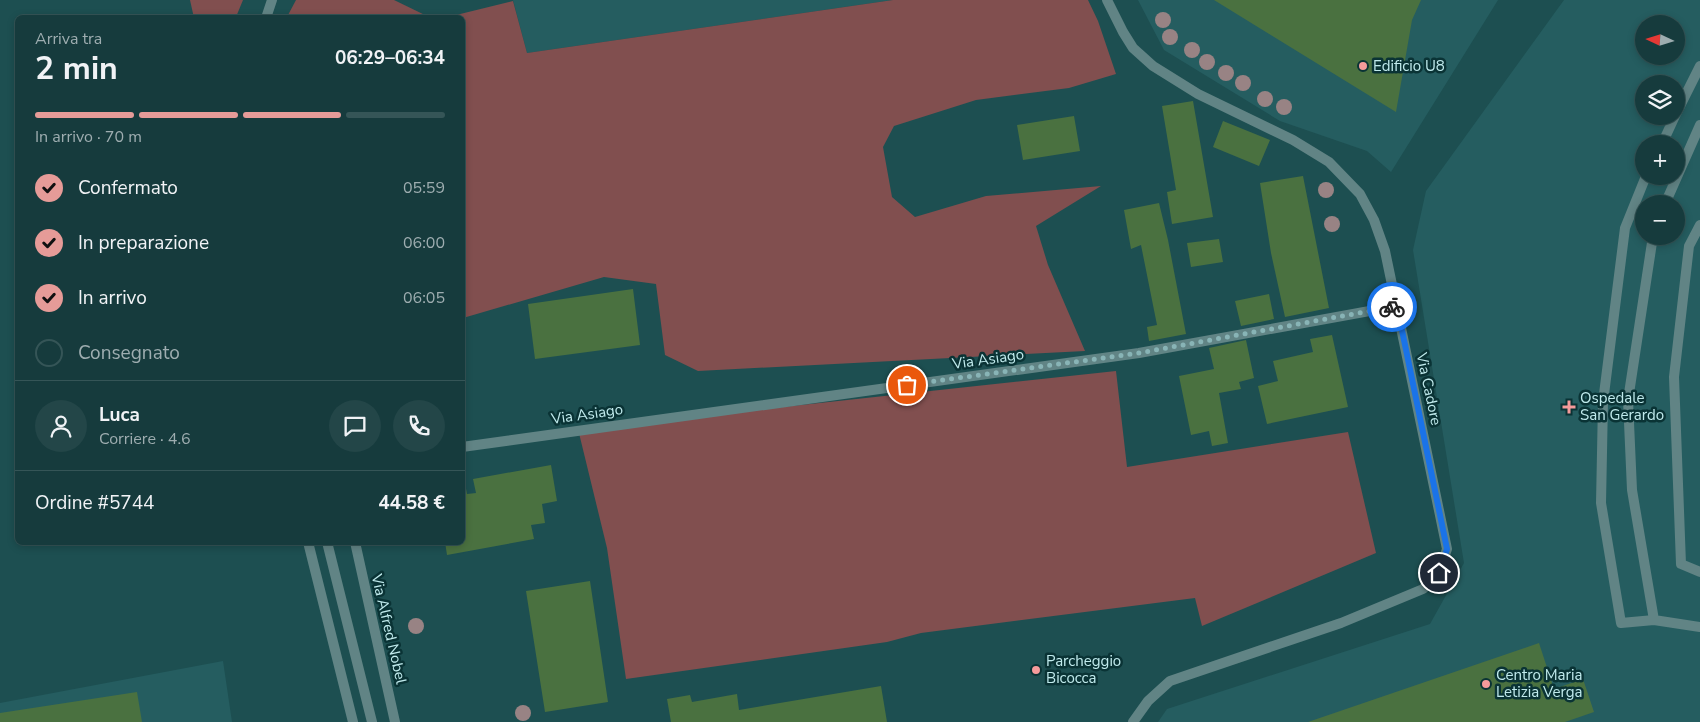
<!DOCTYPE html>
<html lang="it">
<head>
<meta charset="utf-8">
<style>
  body { margin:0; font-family:"Nunito Sans",sans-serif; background:#234648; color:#f1f3f6; height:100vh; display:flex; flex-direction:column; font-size:19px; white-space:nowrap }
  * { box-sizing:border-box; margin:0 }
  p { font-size:16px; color:#9eadb0 }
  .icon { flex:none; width:28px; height:28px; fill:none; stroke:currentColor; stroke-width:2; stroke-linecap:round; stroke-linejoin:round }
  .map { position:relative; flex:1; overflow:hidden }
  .drawer { position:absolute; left:15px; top:15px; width:450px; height:530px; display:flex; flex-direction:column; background:#163b3d; border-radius:8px; box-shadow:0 2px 8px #0003,0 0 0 1px #355557 }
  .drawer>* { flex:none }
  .needle { width:32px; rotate:274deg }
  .controls { position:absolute; left:1635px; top:15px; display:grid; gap:10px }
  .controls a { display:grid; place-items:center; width:50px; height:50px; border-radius:50%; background:#163b3d; box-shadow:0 2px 8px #0003,0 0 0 1px #355557; font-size:25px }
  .pin { position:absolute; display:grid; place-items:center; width:42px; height:42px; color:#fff; margin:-21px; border:2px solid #fff; border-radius:50%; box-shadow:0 1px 5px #0007 }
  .courier { position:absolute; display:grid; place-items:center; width:50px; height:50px; margin:-25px; border:4px solid #1a73e8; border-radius:50%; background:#fff; color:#222; box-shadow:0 1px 6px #0007 }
  .headline em { font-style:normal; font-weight:700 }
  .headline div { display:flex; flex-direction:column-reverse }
  .headline { display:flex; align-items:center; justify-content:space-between; height:85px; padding:0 20px }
  h1 { font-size:32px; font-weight:700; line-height:38px }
  .bar { display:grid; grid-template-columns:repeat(4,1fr); gap:8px 5px; align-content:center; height:60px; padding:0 20px }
  .bar i { height:6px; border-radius:4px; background:#355557 }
  .bar .on { background:#e69b98 }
  .bar p { grid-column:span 4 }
  .line { display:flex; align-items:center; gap:12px; padding:0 20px; border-top:1px solid #355557 }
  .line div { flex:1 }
  .round { display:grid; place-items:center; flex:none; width:52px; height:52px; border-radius:26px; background:#234648 }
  ol { padding:0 20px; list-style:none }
  li { display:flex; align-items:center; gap:15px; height:55px }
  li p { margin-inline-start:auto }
  li .icon { padding:5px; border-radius:50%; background:#e69b98; color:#111; stroke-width:4 }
  li:last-child { color:#9eadb0 }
  li i { width:28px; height:28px; border:2px solid #355557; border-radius:50% }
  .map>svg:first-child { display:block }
</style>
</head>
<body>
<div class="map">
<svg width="1700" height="722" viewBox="0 0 1700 722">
  <rect width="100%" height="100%" fill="#1d4f51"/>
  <path fill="#255d60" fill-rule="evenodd" d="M513 0H893L527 53Z
    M1138 0H1498L1391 172 1367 151 1280 121 1164 50Z
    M1564 0H1700V722H1158L1167 709 1430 624 1464 563 1413 250 1426 191ZM1644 24H1676V56H1644ZM1644 84H1676V116H1644ZM1644 144H1676V176H1644ZM1644 204H1676V236H1644Z
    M223 661 232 722H0V703Z"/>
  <path fill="#814f4f" d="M190 0H243L236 17 194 18Z
    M296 0H394L429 17H287Z
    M893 0H1088L1098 21 1116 74 1069 88 976 100 894 126 883 147 892 197 915 217 986 196 1101 186 1036 226 1048 265 1085 351 698 371 665 355 656 284 604 277 463 318 462 18 448 17 513 1 527 53Z
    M1116 371 1127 467 1348 432 1376 553 1202 626 1195 598 921 633 887 642 626 679 607 548 578 429Z"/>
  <path fill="#4a7140" d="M1214 0H1421L1412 20 1396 112Z
    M1193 101 1213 217 1172 224 1167 192 1176 190 1162 106Z
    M1074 116 1080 151 1023 160 1017 125Z
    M1223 121 1270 140 1259 166 1213 147Z
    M1303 176 1329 308 1285 317 1271 253 1260 183Z
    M1159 203 1168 240 1186 334 1149 341 1147 327 1157 325 1141 245 1131 249 1124 210Z
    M1219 239 1223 262 1191 267 1187 243Z
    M633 289 640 345 535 359 528 304Z
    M1269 294 1274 319 1241 326 1235 301Z
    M1332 335 1348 407 1267 424 1258 386 1278 381 1273 361 1313 352 1310 339Z
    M1246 340 1254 378 1239 382 1241 389 1219 393 1228 443 1212 446 1209 431 1191 435 1179 376 1214 369 1209 348Z
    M551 465 557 501 542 504 545 523 531 525 534 539 447 555 445 542H462V484L465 483 467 494 476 493 473 479Z
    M590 581 608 702 545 712 526 591Z
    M1539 643 1554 689 1583 679 1594 712 1565 722H1308Z
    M881 686 887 722H671L667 699 690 695 692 702 737 694 739 710Z
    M137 692 142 722H0V713Z"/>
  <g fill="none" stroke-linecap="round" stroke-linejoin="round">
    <path stroke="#618485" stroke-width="10" d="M1676 114 1700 66
      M1662 144 1675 116
      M1646 176 1625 228 1603 402 1601 503 1621 623 1654 620
      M1665 204 1700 125
      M1700 225 1689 246 1674 377 1681 564 1700 572
      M1653 236 1628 400 1632 490 1654 620 1700 627"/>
    <path stroke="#618485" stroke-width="10" d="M1107 0 1123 32 1133 48 1153 66 1198 94 1293 140 1329 162 1360 194 1374 220 1385 251 1447 549 1439 573 1423 589 1341 623 1170 681 1148 701 1133 722
      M266 18 272 0
      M462 447 1139 353 1397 306
      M308 542 353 722
      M327 542 372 722
      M355 542 395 722"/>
  </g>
  <g fill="#988384">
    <circle cx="1163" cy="20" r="8"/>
    <circle cx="1170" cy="37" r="8"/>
    <circle cx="1192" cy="50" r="8"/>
    <circle cx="1207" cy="62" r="8"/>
    <circle cx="1226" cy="73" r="8"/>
    <circle cx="1243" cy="83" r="8"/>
    <circle cx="1265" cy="99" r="8"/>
    <circle cx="1284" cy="107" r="8"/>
    <circle cx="1326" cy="190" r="8"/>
    <circle cx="1332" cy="224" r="8"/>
    <circle cx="416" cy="626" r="8"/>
    <circle cx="523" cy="713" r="8"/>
  </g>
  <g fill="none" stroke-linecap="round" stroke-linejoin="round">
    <path stroke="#88b4b6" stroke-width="5" stroke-dasharray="0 9" d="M907 385 1139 353 1392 307"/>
    <path stroke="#1a73e8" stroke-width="6" d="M1392 307 1397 306 1447 549 1439 573"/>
  </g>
  <g fill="#f59b9b" stroke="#0a3335" stroke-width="2">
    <circle cx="1363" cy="66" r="5"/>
    <path d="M1566.5 399.5h5v5h5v5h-5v5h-5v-5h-5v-5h5z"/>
    <circle cx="1036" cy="670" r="5"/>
    <circle cx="1486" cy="684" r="5"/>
  </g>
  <g text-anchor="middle" stroke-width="5" stroke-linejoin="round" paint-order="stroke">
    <g font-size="15" fill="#c1ebed" stroke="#0a3335" text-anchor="start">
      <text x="1373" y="71">Edificio U8</text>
      <text x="1580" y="403">Ospedale<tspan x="1580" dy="17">San Gerardo</tspan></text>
      <text x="1046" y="666">Parcheggio<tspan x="1046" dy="17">Bicocca</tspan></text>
      <text x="1496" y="680">Centro Maria<tspan x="1496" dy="17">Letizia Verga</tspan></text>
    </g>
    <g font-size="15" fill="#c1ebed" stroke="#0a3335">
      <text transform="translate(988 359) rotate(-8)" y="5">Via Asiago</text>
      <text transform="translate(1429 389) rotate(78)" y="5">Via Cadore</text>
      <text transform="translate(587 414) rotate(-8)" y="5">Via Asiago</text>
      <text transform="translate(389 629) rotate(77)" y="5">Via Alfred Nobel</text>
    </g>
  </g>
</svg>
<div class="controls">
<a><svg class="needle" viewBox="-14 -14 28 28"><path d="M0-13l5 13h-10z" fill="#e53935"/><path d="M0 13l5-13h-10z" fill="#9eadb0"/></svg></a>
<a><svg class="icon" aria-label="layers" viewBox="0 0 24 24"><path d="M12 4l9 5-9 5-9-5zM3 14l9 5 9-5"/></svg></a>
<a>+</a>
<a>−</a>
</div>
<div class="pin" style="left:907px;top:385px;background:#ea580c"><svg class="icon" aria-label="bag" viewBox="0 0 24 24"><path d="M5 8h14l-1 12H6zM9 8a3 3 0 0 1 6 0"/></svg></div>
<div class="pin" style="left:1439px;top:573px;background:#1f2937"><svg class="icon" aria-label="home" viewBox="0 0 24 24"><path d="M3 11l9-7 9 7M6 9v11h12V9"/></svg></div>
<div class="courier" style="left:1392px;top:307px"><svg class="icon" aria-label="bike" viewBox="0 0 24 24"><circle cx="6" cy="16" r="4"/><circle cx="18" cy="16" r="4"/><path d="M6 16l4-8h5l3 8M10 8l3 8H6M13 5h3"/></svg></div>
<section class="drawer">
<div class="headline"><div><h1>2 min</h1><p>Arriva tra</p></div><em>06:29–06:34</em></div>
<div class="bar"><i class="on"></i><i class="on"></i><i class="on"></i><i></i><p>In arrivo · 70 m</p></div>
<ol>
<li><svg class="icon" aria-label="check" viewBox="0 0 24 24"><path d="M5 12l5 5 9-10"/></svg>Confermato<p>05:59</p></li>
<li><svg class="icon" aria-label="check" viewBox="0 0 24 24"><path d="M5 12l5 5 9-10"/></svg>In preparazione<p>06:00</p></li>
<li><svg class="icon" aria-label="check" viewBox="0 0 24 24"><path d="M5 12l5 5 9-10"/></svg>In arrivo<p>06:05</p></li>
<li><i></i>Consegnato</li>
</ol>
<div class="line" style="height:90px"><a class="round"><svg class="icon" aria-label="person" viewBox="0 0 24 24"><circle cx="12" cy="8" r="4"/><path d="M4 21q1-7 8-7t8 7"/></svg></a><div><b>Luca</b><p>Corriere · 4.6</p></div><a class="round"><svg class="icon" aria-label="chat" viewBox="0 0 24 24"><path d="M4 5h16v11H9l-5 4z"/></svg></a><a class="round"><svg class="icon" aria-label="phone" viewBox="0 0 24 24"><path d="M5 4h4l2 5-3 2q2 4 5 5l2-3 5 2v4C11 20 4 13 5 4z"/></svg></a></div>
<div class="line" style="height:65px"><div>Ordine #5744</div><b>44.58 €</b></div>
</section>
</div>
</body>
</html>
